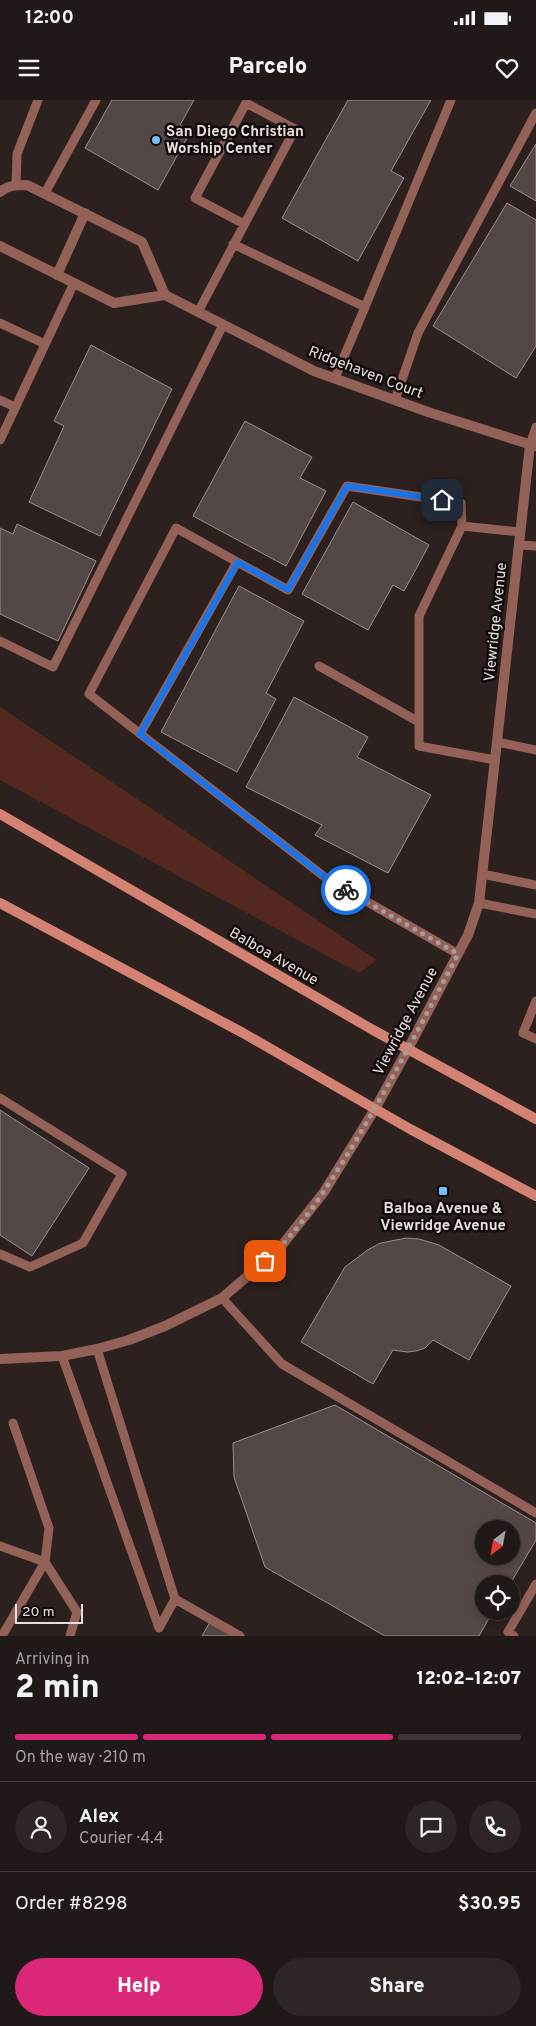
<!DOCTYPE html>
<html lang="en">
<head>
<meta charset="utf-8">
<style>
  body { margin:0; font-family:Overpass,sans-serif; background:#2d2624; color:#f1f3f6; height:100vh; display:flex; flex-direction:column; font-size:19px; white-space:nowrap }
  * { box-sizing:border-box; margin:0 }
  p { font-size:16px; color:#a2a0a1 }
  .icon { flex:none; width:28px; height:28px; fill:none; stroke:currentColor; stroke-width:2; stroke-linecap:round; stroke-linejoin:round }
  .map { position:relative; height:1536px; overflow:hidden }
  .sheet { display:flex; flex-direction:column; background:#211917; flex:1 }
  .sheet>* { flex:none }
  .needle { width:32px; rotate:211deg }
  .tools { position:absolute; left:475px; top:1420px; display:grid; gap:10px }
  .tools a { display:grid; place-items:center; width:45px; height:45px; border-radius:50%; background:#211917; box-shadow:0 2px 8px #0003,0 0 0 1px #3e3836; font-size:25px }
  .scale { position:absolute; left:15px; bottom:12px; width:68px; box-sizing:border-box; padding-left:5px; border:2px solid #e7dfde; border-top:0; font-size:14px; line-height:18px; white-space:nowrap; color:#e7dfde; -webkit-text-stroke:4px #110c0b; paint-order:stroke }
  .pin { position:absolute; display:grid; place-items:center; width:42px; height:42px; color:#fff; margin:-21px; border-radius:10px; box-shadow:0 2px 8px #0006 }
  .courier { position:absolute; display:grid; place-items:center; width:50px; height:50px; margin:-25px; border:4px solid #1a73e8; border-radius:50%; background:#fff; color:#222; box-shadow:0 1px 6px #0007 }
  .head em { font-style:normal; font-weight:800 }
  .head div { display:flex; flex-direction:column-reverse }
  .head { display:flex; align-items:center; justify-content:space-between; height:85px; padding:0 15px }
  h1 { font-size:32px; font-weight:800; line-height:38px }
  .bar { display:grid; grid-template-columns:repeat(4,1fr); gap:8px 5px; align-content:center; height:60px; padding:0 15px }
  .bar i { height:6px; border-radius:4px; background:#3e3836 }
  .bar .selected { background:#db2777 }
  .bar p { grid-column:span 4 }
  .line { display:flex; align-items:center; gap:12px; padding:0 15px; border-top:1px solid #3e3836 }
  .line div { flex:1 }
  .round { display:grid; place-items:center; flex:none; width:52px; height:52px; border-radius:26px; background:#2d2624 }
  .action { display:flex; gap:10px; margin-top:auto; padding:10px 15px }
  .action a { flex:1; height:58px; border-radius:30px; background:#db2777; color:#fff; font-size:20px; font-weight:800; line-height:58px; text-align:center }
  .action a+a { background:#2d2624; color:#f1f3f6 }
  .status { display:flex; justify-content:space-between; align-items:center; height:35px; padding:0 25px; background:#211917; direction:ltr }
  .status svg { height:14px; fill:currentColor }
  header { display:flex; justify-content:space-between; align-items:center; height:65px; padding:0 15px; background:#211917; font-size:22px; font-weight:800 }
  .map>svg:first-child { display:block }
</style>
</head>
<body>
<div class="status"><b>12:00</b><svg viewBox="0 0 49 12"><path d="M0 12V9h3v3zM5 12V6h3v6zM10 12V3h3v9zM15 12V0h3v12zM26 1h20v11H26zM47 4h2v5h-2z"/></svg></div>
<header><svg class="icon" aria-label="menu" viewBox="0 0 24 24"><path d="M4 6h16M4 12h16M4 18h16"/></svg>Parcelo<svg class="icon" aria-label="heart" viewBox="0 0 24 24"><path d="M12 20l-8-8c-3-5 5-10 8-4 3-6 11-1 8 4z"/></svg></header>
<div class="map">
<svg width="536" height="1536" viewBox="0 0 536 1536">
  <rect width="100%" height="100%" fill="#2c211f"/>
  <path fill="#542720" d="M0 607 377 860 359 873 0 680Z"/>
  <path fill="#544846" stroke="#9b8d8a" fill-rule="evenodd" d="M112 0H194L180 25 191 31 158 90 85 48Z
    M348 0H431L391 71 404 78 358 161 282 118Z
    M536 44V101L510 86Z
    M507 103 536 120V246L516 278 433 226Z
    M91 245 172 289 100 436 29 402 64 326 54 321Z
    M245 321 312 357 300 378 326 391 286 466 193 416Z
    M353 402 429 445 404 491 393 485 368 530 302 494Z
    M17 424 96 461 58 541 0 514V428L13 434Z
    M239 486 304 521 266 593 276 599 237 672 161 632Z
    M294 597 368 637 357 657 431 695 388 773 315 735 322 725 246 687Z
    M0 1010 89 1068 32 1156 0 1135Z
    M406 1138 419 1139 439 1145 511 1186 469 1260 433 1240 425 1248 416 1251 407 1252 393 1250 373 1284 301 1242 345 1167 369 1149 381 1143Z
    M335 1305 536 1423V1440L510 1484H484V1511H493L479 1536H385L265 1467 234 1377 233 1343ZM484 1429H511V1456H484Z
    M210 1522 234 1536H202Z"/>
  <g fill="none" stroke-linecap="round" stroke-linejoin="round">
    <path stroke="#946158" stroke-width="9" d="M16 85 17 54 38 0
      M45 93 96 0
      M233 144 365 207 335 278
      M365 207 451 0
      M198 212 295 29 246 3 195 98 244 124
      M0 223 45 244
      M0 300 15 307
      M395 300 418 233 536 13
      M0 340 74 183
      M530 345 536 327
      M462 426 419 516V646L495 660
      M519 445 536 446
      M0 541 53 567 223 225
      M319 566 419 622
      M140 634 237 462
      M497 642 536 650
      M482 774 536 785
      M479 803 536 814
      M458 854 326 778 89 594 176 428 288 490 347 386 461 403 462 426 520 432
      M536 901 523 933 536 939
      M0 998 122 1074 83 1143 30 1167 0 1154
      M222 1198 282 1264 536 1413
      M62 1256 159 1528 175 1499 97 1249
      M0 1446 45 1462 77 1512 70 1536
      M175 1499 240 1536
      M2 1536 45 1462 49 1428 13 1323
      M514 1536 508 1532 536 1484"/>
    <path stroke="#946158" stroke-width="10" d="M0 92C8 85 17 85 27 85L142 142 165 195
      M0 146 114 203 165 195 314 271 428 312 535 346
      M57 175 85 113
      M408 949 468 835 479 803 530 345"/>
    <path stroke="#946158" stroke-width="10" d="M0 1259 62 1256 97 1249 129 1240 165 1226 222 1198 279 1149 324 1092 375 1009 408 949"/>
    <path stroke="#d48274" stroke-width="10" d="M0 714 373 930 536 1019
      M0 803 243 933 410 1029 536 1096"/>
  </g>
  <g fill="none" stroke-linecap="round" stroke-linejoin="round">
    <path stroke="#a69c9b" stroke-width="5" stroke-dasharray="0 9" d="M265 1161C301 1130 327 1087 352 1047 390 984 424 919 458 854L346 790"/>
    <path stroke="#1a73e8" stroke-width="6" d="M346 790 326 778 140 634 238 462 288 490 347 386 442 400"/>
  </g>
  <g fill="#73c0f6" stroke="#110c0b" stroke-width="2">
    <circle cx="156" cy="40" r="5"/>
    <rect x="438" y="1086" width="10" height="10" rx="2.5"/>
  </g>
  <g text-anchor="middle" stroke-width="5" stroke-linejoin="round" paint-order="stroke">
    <g font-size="15" font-weight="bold" fill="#e7dfde" stroke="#110c0b" text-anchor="start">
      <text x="166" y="36">San Diego Christian<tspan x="166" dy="17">Worship Center</tspan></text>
      <text x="443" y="1113" text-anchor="middle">Balboa Avenue &amp;<tspan x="443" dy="17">Viewridge Avenue</tspan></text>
    </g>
    <g font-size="15" fill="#e7dfde" stroke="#110c0b">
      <text transform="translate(366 272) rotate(21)" y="5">Ridgehaven Court</text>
      <text transform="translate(495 522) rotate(-84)" y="5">Viewridge Avenue</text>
      <text transform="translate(274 856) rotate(30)" y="5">Balboa Avenue</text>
      <text transform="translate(405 921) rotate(-62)" y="5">Viewridge Avenue</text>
    </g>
  </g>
</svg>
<div class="tools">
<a><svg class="needle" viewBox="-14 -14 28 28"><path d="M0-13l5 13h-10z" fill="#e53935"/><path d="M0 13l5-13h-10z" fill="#a2a0a1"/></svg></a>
<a><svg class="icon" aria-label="locate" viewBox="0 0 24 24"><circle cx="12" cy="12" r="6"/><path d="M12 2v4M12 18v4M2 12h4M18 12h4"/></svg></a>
</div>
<div class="scale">20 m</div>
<div class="pin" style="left:265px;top:1161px;background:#ea580c"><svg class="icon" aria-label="bag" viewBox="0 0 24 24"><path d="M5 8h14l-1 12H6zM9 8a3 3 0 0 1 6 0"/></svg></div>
<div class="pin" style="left:442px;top:400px;background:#1f2937"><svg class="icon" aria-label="home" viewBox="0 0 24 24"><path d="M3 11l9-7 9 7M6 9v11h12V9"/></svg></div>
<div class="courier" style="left:346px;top:790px"><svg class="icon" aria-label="bike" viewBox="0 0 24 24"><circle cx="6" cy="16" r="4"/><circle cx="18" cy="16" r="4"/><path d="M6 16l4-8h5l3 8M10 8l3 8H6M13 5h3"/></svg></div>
</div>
<section class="sheet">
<div class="head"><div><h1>2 min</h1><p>Arriving in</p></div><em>12:02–12:07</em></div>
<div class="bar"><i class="selected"></i><i class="selected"></i><i class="selected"></i><i></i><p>On the way · 210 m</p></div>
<div class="line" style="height:90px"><a class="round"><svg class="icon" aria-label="person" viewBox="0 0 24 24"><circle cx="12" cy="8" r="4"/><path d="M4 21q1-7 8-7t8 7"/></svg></a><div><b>Alex</b><p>Courier · 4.4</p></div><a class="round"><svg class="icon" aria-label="chat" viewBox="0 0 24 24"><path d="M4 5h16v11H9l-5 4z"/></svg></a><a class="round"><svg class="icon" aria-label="phone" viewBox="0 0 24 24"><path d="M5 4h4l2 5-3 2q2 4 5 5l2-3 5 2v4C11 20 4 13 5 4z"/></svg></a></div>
<div class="line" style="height:65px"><div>Order #8298</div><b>$30.95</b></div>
<div class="action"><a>Help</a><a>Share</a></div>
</section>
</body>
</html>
